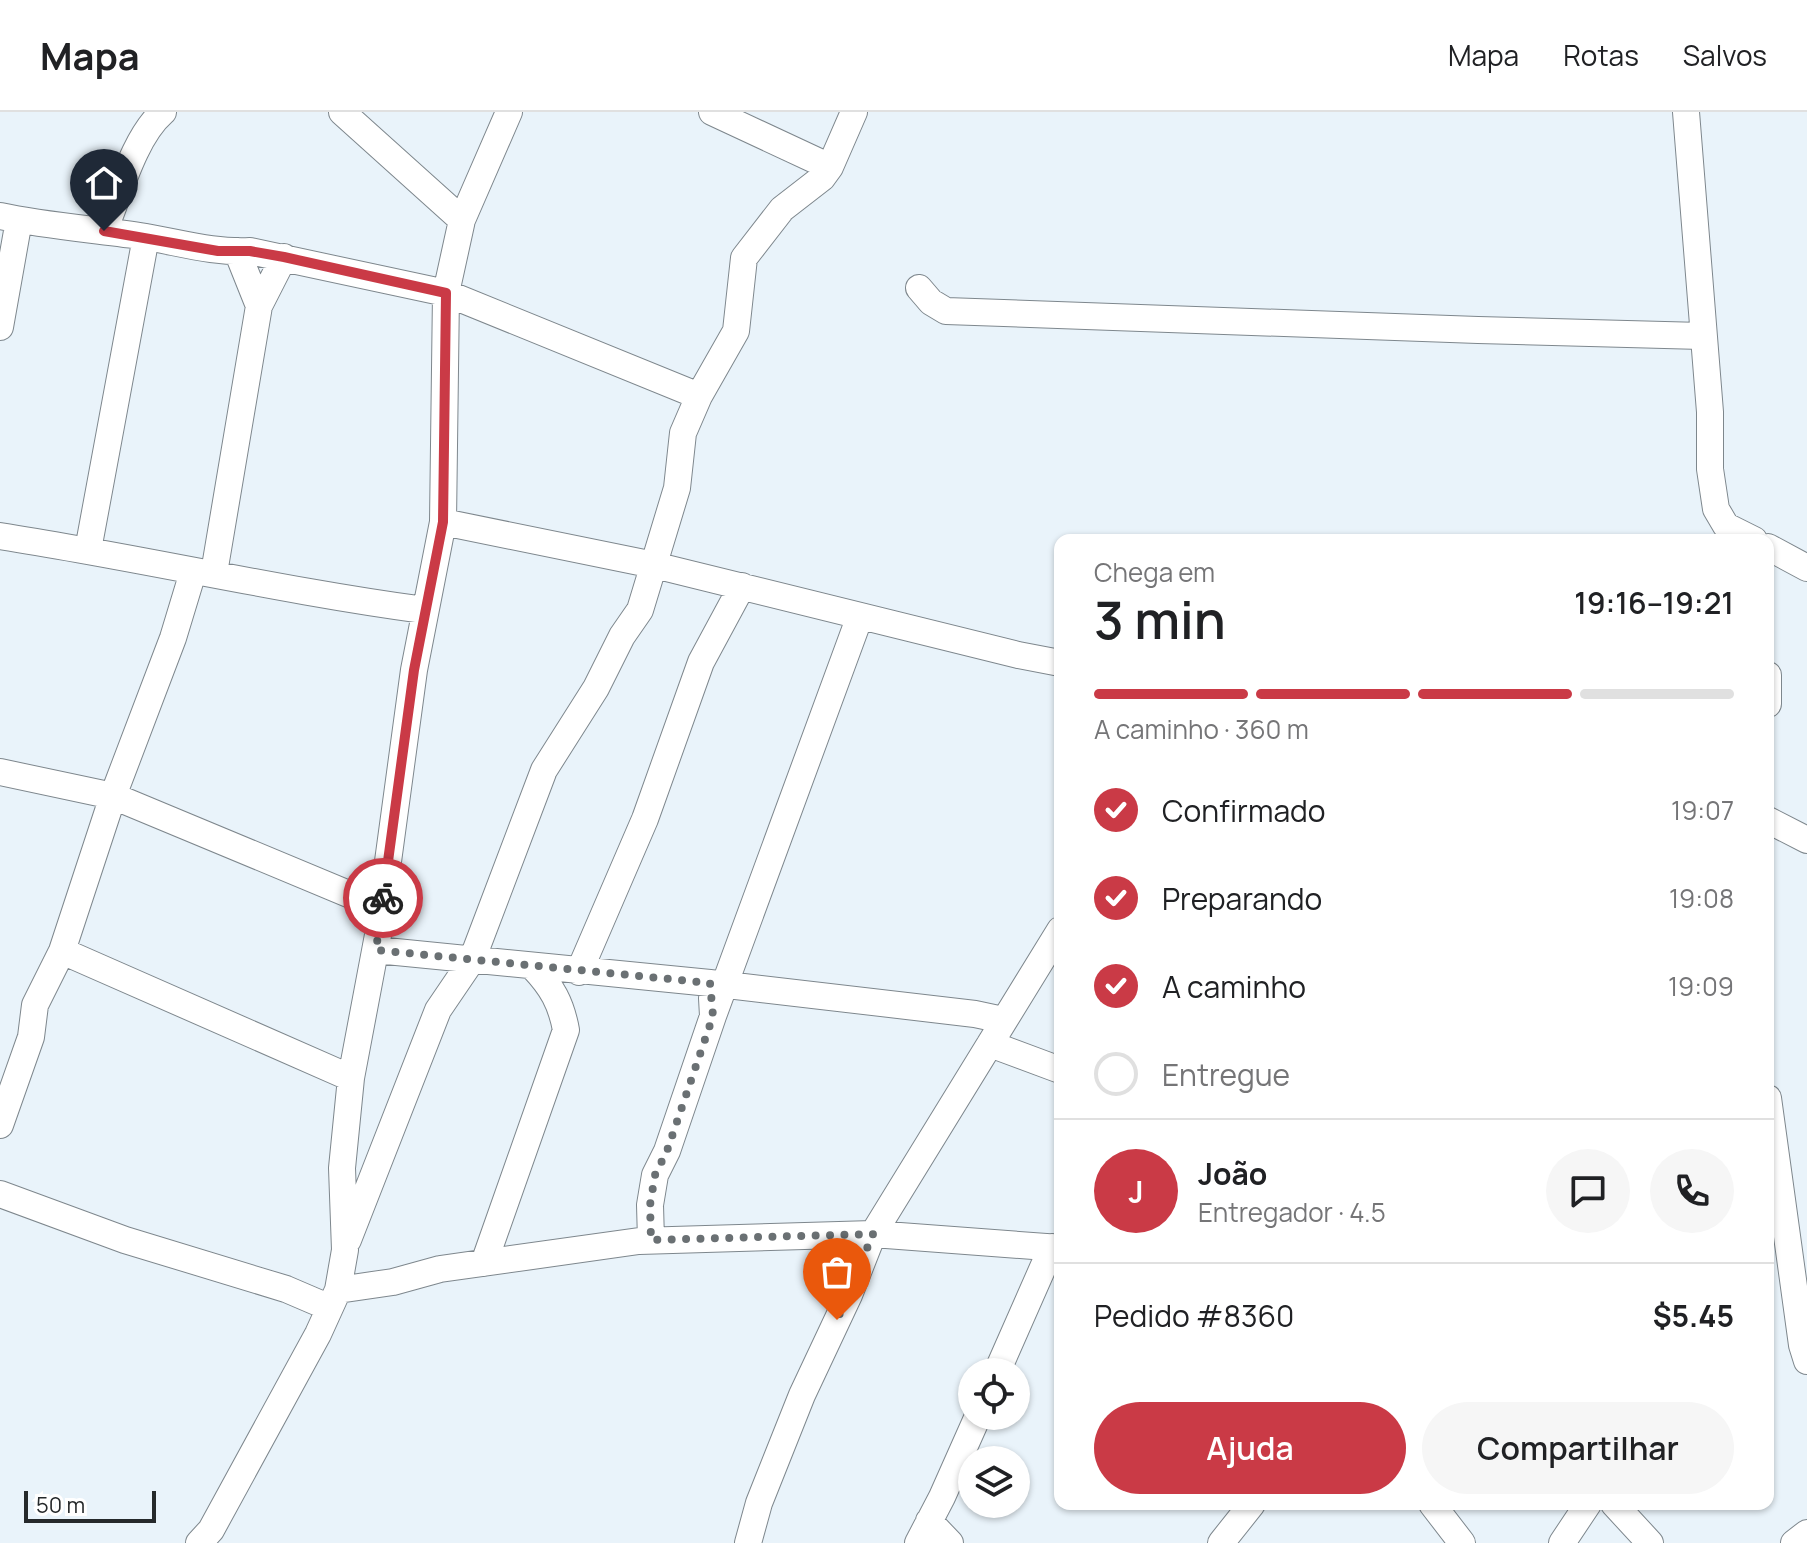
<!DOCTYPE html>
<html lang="pt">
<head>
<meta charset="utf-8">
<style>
  body { margin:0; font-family:Manrope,sans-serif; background:#f6f6f6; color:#202124; height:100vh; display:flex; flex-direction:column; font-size:30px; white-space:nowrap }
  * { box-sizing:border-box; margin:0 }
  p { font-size:26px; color:#757577 }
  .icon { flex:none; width:44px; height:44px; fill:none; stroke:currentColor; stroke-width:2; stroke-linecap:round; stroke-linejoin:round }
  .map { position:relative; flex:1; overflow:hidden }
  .details { position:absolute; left:1054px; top:422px; width:720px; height:976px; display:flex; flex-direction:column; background:#fff; border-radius:16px; box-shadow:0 2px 6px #0004 }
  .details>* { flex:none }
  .buttons { position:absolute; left:958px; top:1246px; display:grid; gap:16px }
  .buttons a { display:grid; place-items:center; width:72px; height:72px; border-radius:50%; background:#fff; box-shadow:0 2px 6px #0004; font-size:40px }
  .scale { position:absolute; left:24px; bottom:20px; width:132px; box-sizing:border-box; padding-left:8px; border:4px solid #25292b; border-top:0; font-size:22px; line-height:28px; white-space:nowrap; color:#25292b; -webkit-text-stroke:6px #fff; paint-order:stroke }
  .pin { position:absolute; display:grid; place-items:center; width:68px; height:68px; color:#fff; margin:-82px -34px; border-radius:50% 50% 50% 0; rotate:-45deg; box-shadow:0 0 8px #0007 }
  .pin .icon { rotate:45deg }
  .courier { position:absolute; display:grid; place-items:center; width:80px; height:80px; margin:-40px; border:6px solid #ca3a46; border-radius:50%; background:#fff; color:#222; box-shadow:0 2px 10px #0007 }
  .overview em { font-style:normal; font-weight:600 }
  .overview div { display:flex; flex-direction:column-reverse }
  .overview { display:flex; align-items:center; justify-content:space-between; height:136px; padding:0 40px }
  h1 { font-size:52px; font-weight:600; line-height:60px }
  .bar { display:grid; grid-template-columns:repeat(4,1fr); gap:12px 8px; align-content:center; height:96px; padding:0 40px }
  .bar i { height:10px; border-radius:6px; background:#e0e0e0 }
  .bar .selected { background:#ca3a46 }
  .bar p { grid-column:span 4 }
  .line { display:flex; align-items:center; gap:20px; padding:0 40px; border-top:2px solid #e0e0e0 }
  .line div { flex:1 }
  .round { display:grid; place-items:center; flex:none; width:84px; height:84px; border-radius:42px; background:#f6f6f6 }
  ol { padding:0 40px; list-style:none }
  li { display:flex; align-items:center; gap:24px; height:88px }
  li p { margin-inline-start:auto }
  li .icon { padding:8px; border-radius:50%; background:#ca3a46; color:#fff; stroke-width:4 }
  li:last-child { color:#757577 }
  li i { width:44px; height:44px; border:4px solid #e0e0e0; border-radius:50% }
  .action { display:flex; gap:16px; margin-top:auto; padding:16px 40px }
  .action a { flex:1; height:92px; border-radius:48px; background:#ca3a46; color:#fff; font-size:32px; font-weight:600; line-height:92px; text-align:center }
  .action a+a { background:#f6f6f6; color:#202124 }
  header { display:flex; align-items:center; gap:48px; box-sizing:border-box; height:112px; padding:0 40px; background:#fff; border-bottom:2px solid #e0e0e0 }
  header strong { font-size:38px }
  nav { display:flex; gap:44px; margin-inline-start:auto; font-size:28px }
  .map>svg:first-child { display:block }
</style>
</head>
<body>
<header>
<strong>Mapa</strong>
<nav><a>Mapa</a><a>Rotas</a><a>Salvos</a></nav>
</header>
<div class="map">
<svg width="1807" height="1431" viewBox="0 0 1807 1431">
  <rect width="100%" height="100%" fill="#e9f3fa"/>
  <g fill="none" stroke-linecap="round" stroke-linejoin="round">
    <defs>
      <path id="minor" d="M342 0 462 108
        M712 0 830 55
        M1686 0 1710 300V357L1716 397 1726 414 1754 428
        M0 104C46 114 93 117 140 124 178 130 213 141 250 139L446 181 699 284
        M104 119C119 83 134 25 163 0
        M237 139 259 194
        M919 176 931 190 946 199 1478 218 1702 224
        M0 215 19 108
        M443 410 654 453 1018 543 1060 551
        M0 424C142 446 282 479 424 498
        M1768 435 1807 456
        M88 438 146 125
        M214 461 259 194 284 145
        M1768 563V592
        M0 660 113 684 382 796
        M1768 708 1807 728
        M376 838 710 871 975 902 1003 908
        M62 839 351 966
        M579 860 645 707 701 550 742 474
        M713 904 860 504
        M990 932 1060 958
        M1768 986 1802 1233 1807 1249
        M0 1013 31 925 35 893 62 839 113 684 173 526 193 460
        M0 1082 125 1128 286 1177 328 1195
        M348 1128 438 898 472 848 544 658 596 576 622 524 640 498 677 376 683 321 699 284 736 219 744 146 782 97 822 66 830 55 854 0
        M651 1128 650 1093 655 1063 667 1039 713 904 712 886
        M484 1151 566 918C561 891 552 875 533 855
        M338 1178 393 1170 440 1157 639 1129 873 1122 1060 1136
        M997 1260 1052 1135
        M1432 1392 1462 1431
        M1614 1392 1650 1431
        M929 1409 950 1431
        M199 1431 211 1418 318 1222 338 1178 345 1138 342 1056 351 966 378 823 414 558 443 410 446 181 462 108 509 0
        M748 1431 759 1391 802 1283 849 1183 873 1122 1060 818
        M918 1431 942 1385 978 1304
        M1221 1431 1252 1392
        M1562 1431 1588 1392
        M1794 1431 1807 1421"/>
    </defs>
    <use href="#minor" stroke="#7e878d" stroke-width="28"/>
    <use href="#minor" stroke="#fff" stroke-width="26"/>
  </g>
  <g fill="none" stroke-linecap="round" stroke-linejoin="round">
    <path stroke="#6a7073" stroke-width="8" stroke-dasharray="0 14.4" d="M383 786 376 838 710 871 713 904 667 1039 655 1063 650 1093 651 1128 873 1122 837 1208"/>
    <path stroke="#ca3a46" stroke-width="10" d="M104 119 218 139H250L284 145 446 181 443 410 414 558 383 786"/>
  </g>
</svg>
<div class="buttons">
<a><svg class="icon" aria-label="locate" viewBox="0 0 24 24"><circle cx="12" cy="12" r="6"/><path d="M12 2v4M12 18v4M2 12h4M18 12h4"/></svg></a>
<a><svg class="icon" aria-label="layers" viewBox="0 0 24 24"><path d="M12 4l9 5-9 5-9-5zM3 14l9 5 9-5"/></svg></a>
</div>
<div class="scale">50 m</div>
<div class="pin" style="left:837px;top:1208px;background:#ea580c"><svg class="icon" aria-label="bag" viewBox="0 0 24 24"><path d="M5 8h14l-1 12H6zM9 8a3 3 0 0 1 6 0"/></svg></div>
<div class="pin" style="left:104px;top:119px;background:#1f2937"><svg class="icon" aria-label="home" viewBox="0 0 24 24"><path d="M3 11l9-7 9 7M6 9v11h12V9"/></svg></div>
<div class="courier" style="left:383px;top:786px"><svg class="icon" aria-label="bike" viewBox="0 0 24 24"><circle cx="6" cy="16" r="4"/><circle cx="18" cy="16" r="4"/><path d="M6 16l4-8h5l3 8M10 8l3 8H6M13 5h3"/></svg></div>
<section class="details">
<div class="overview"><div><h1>3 min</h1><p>Chega em</p></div><em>19:16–19:21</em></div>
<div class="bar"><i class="selected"></i><i class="selected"></i><i class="selected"></i><i></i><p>A caminho · 360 m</p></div>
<ol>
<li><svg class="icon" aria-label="check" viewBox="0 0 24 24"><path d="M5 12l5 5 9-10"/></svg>Confirmado<p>19:07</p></li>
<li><svg class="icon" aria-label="check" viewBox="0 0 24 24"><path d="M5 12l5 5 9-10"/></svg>Preparando<p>19:08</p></li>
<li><svg class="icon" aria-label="check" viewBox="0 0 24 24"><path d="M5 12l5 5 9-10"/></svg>A caminho<p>19:09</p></li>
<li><i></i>Entregue</li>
</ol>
<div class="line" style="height:144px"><b class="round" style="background:#ca3a46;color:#fff">J</b><div><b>João</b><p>Entregador · 4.5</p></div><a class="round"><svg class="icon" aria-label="chat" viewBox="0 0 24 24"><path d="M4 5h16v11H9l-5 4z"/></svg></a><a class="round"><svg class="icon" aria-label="phone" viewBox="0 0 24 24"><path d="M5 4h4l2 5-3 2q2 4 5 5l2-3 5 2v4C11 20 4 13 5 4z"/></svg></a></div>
<div class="line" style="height:104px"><div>Pedido #8360</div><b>$5.45</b></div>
<div class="action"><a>Ajuda</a><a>Compartilhar</a></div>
</section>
</div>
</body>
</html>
